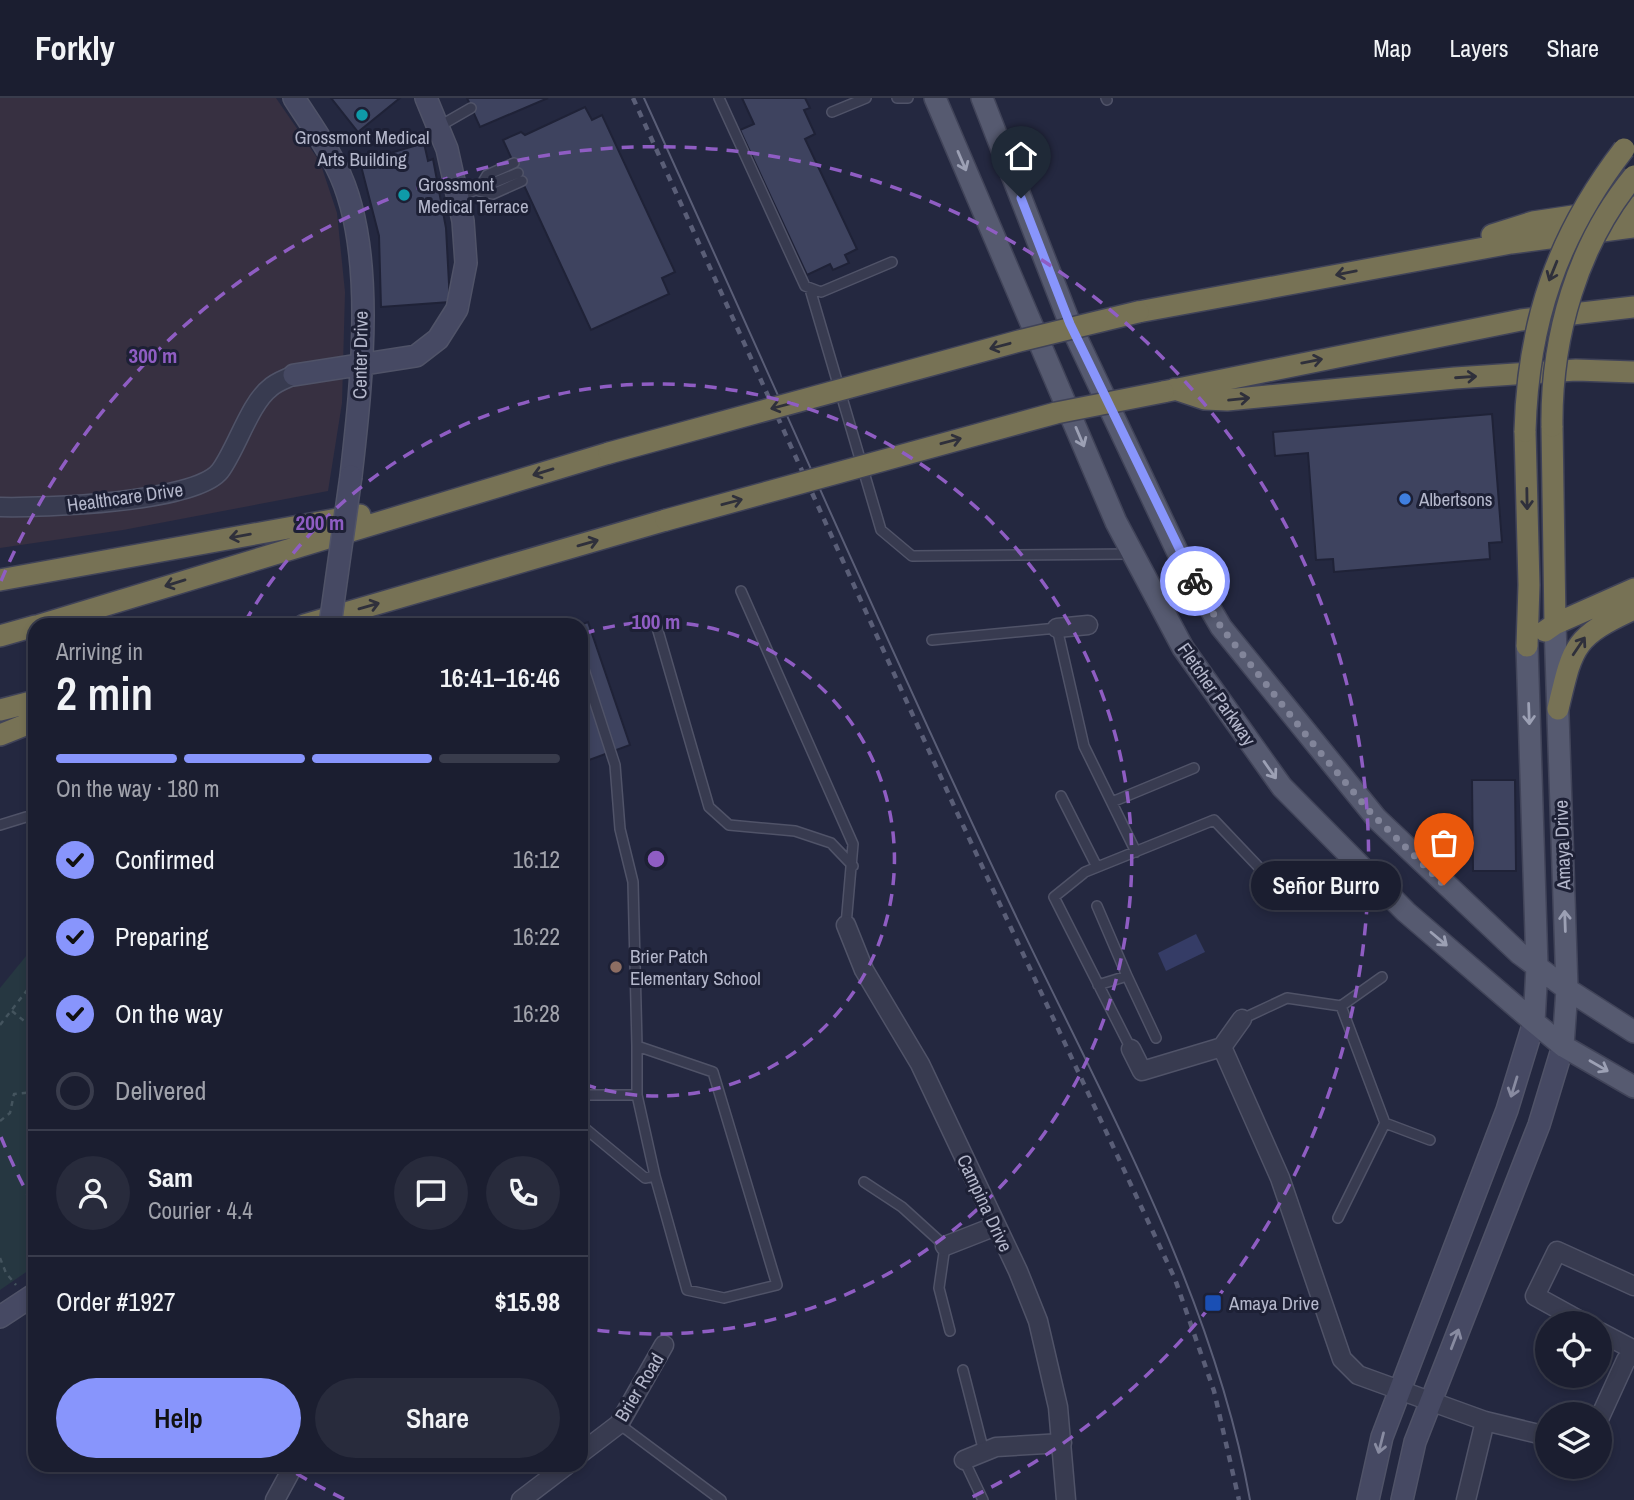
<!DOCTYPE html>
<html lang="en">
<head>
<meta charset="utf-8">
<style>
  body { margin:0; font-family:"Archivo Narrow",sans-serif; background:#282b3c; color:#f1f3f6; height:100vh; display:flex; flex-direction:column; font-size:26px; white-space:nowrap }
  * { box-sizing:border-box; margin:0 }
  p { font-size:23px; color:#a0a2ab }
  .icon { flex:none; width:38px; height:38px; fill:none; stroke:currentColor; stroke-width:2; stroke-linecap:round; stroke-linejoin:round }
  .map { position:relative; flex:1; overflow:hidden }
  .details { position:absolute; left:28px; top:520px; width:560px; height:854px; display:flex; flex-direction:column; background:#1b1e30; border-radius:21px; box-shadow:0 4px 10px #0003,0 0 0 2px #393c4c }
  .details>* { flex:none }
  .buttons { position:absolute; left:1535px; top:1213px; display:grid; gap:14px }
  .buttons a { display:grid; place-items:center; width:77px; height:77px; border-radius:50%; background:#1b1e30; box-shadow:0 4px 10px #0003,0 0 0 2px #393c4c; font-size:35px }
  .pin { position:absolute; display:grid; place-items:center; width:60px; height:60px; color:#fff; margin:-72px -30px; border-radius:50% 50% 50% 0; rotate:-45deg; box-shadow:0 0 7px #0007 }
  .pin .icon { rotate:45deg }
  .courier { position:absolute; display:grid; place-items:center; width:70px; height:70px; margin:-35px; border:5px solid #8895fc; border-radius:50%; background:#fff; color:#222; box-shadow:0 2px 9px #0007 }
  .bubble { position:absolute; height:49px; border-radius:24px; background:#1b1e30; box-shadow:0 4px 10px #0003,0 0 0 2px #393c4c; font-size:23px; font-weight:600; line-height:49px; text-align:center }
  .headline em { font-style:normal; font-weight:600 }
  .headline div { display:flex; flex-direction:column-reverse }
  .headline { display:flex; align-items:center; justify-content:space-between; height:119px; padding:0 28px }
  h1 { font-size:46px; font-weight:600; line-height:52px }
  .bar { display:grid; grid-template-columns:repeat(4,1fr); gap:10px 7px; align-content:center; height:84px; padding:0 28px }
  .bar i { height:9px; border-radius:5px; background:#393c4c }
  .bar .on { background:#8895fc }
  .bar p { grid-column:span 4 }
  .line { display:flex; align-items:center; gap:18px; padding:0 28px; border-top:2px solid #393c4c }
  .line div { flex:1 }
  .round { display:grid; place-items:center; flex:none; width:74px; height:74px; border-radius:37px; background:#282b3c }
  ol { padding:0 28px; list-style:none }
  li { display:flex; align-items:center; gap:21px; height:77px }
  li p { margin-inline-start:auto }
  li .icon { padding:7px; border-radius:50%; background:#8895fc; color:#111; stroke-width:4 }
  li:last-child { color:#a0a2ab }
  li i { width:38px; height:38px; border:4px solid #393c4c; border-radius:50% }
  .action { display:flex; gap:14px; margin-top:auto; padding:14px 28px }
  .action a { flex:1; height:80px; border-radius:42px; background:#8895fc; color:#111; font-size:28px; font-weight:600; line-height:80px; text-align:center }
  .action a+a { background:#282b3c; color:#f1f3f6 }
  header { display:flex; align-items:center; gap:42px; box-sizing:border-box; height:98px; padding:0 35px; background:#1b1e30; border-bottom:2px solid #393c4c }
  header strong { font-size:33px }
  nav { display:flex; gap:38px; margin-inline-start:auto; font-size:24px }
  .map>svg:first-child { display:block }
</style>
</head>
<body>
<header>
<strong>Forkly</strong>
<nav><a>Map</a><a>Layers</a><a>Share</a></nav>
</header>
<div class="map">
<svg width="1634" height="1402" viewBox="0 0 1634 1402">
  <rect width="100%" height="100%" fill="#242840"/>
  <path fill="#373041" d="M0 0H276L320 64 337 115 345 194 342 305 328 393 123 432 0 450Z"/>
  <path fill="#263741" d="M35 847V1168L0 1192V890Z"/>
  <path fill="#353c66" d="M1196 836 1205 854 1166 873 1158 855Z"/>
  <path fill="#3e435f" stroke="#1f2237" stroke-width="2" d="M331 0H400L358 34Z
    M467 0H548L480 29Z
    M742 0H805L810 10 804 12 815 36 805 41 857 151 845 157 849 165 833 172 830 166 807 177 740 32 754 26Z
    M585 9 592 22 602 17 675 174 662 180 669 196 591 232 503 42 521 34 525 37Z
    M424 45 428 63 433 61 446 130 450 204 381 209 379 138 360 64Z
    M1492 316 1502 444 1489 445 1490 461 1334 474 1333 461 1316 462 1308 355 1275 358 1273 334Z
    M588 524 630 647 581 665 580 527Z
    M1472 682H1515L1516 773H1473Z"/>
  <g fill="none" stroke-linecap="round" stroke-linejoin="round">
    <defs>
      <path id="lane" d="M719 0 805 188 821 194 892 164
        M897 0H908
        M1106 0 1107 2
        M832 14 866 0
        M438 29 471 10
        M478 92 487 77 514 65
        M479 93 493 96 522 83
        M458 99 518 75
        M810 191 881 432 912 458 1132 456
        M741 493 853 746 846 827
        M656 526 709 709 729 727 795 733 831 745 853 768
        M932 542 1057 530 1084 648 1136 754
        M581 562 615 667 620 731 633 784 637 948
        M1061 698 1097 769
        M1112 704 1194 670
        M0 727 26 719H35
        M1097 808 1127 878
        M1098 887 1127 878 1156 940
        M1341 908 1382 879
        M1242 921 1287 900 1341 908 1385 1025 1338 1120
        M1131 951 1054 799 1085 774 1214 722 1290 802
        M581 997H637V948L713 974 777 1187 724 1200 687 1192 655 1078 645 1080 581 1027
        M637 997 655 1078
        M1385 1025 1430 1042
        M864 1084 902 1109 945 1148 939 1190 950 1233
        M963 1272 984 1354
        M619 1326 721 1402
        M964 1362 983 1402"/>
      <path id="street" d="M0 409C42 410 195 405 220 373 236 352 250 305 270 290 276 284 286 281 294 277
        M1057 530 1088 527
        M846 827 864 872 920 966 1018 1173 1038 1223 1058 1309 1066 1402
        M1242 921 1222 949 1280 1080 1342 1261 1358 1277 1485 1323 1547 1338
        M1131 951 1142 973 1222 949
        M945 1148 996 1128
        M1584 1225 1535 1198 1557 1153 1634 1188
        M1600 1234 1634 1252
        M1600 1319 1626 1262 1634 1257
        M581 1355 619 1326 664 1247
        M964 1362 996 1349 1062 1345
        M275 1402 294 1367
        M521 1402 567 1367
        M1466 1402 1485 1323"/>
      <path id="secondary" d="M294 0C308 22 324 44 336 68 378 149 361 290 351 378
        M294 277 416 258 438 241 457 211 466 165 463 123 447 51 426 0
        M0 1219 35 1196
        M1368 1402 1382 1339 1507 1012 1534 924
        M1402 1402 1415 1344 1539 1027 1563 948"/>
      <path id="primary" d="M935 0 1116 424 1183 550 1282 689 1406 814 1534 924 1563 948 1634 989
        M982 0 1070 226 1178 455 1221 529 1377 721 1520 856 1567 891 1634 934
        M1555 526 1567 891 1563 948
        M1527 548 1537 869 1534 924"/>
      <path id="highway" d="M1492 137 1533 124 1634 109
        M1138 214 1511 145 1634 129
        M1175 291 1205 301 1227 302 1455 280 1576 272 1634 274
        M1163 294 1521 222 1634 209
        M1552 328 1555 526
        M1525 333 1529 487 1527 548
        M0 482 360 417
        M40 527 609 355
        M304 527 666 422
        M1545 533 1555 526 1634 491
        M0 538 35 528
        M1558 611C1573 548 1573 539 1634 511
        M0 612 35 603
        M0 637 35 623"/>
    </defs>
    <use href="#lane" stroke="#505368" stroke-width="12"/>
    <use href="#street" stroke="#505368" stroke-width="21"/>
    <use href="#secondary" stroke="#505368" stroke-width="24"/>
    <use href="#primary" stroke="#414459" stroke-width="24"/>
    <use href="#highway" stroke="#404358" stroke-width="24"/>
    <path stroke="#44545e" stroke-width="2.5" stroke-dasharray="5 5" stroke-linecap="butt" d="M12 913 29 927 35 948
      M0 927 35 882
      M0 1023 10 1015 14 996 35 994
      M0 1160 6 1175 16 1187"/>
    <use href="#lane" stroke="#383b50" stroke-width="9"/>
    <use href="#street" stroke="#383b50" stroke-width="18"/>
    <use href="#secondary" stroke="#464963" stroke-width="21"/>
    <use href="#primary" stroke="#565a70" stroke-width="21"/>
    <use href="#highway" stroke="#777255" stroke-width="21"/>
    <path stroke="#5a5e77" stroke-width="2" d="M644 0C764 263 879 529 1003 791 1094 986 1212 1189 1250 1402"/>
    <path stroke="#5a5e77" stroke-width="4.5" stroke-dasharray="7 7" stroke-linecap="butt" d="M633 0 954 708 1175 1181 1214 1293 1239 1402"/>
    <defs>
      <path id="secondary-bridge" d="M330 527 351 378"/>
      <path id="highway-bridge" d="M1552 328C1551 239 1577 147 1634 78
        M1525 333C1528 224 1557 138 1624 51
        M609 355 1019 243 1138 214
        M666 422 1056 315 1163 294"/>
    </defs>
    <use href="#secondary-bridge" stroke="#505368" stroke-width="24" stroke-linecap="butt"/>
    <use href="#highway-bridge" stroke="#404358" stroke-width="24" stroke-linecap="butt"/>
    <use href="#secondary-bridge" stroke="#464963" stroke-width="21"/>
    <use href="#highway-bridge" stroke="#777255" stroke-width="21"/>
  </g>
  <defs><path id="oneway-shaft" d="M-6 0H5M1.5-3L5.5 0L1.5 3" fill="none" stroke-width="1.6" stroke-linecap="round" stroke-linejoin="round" transform="scale(1.75)"/></defs>
  <g stroke="#9ca0b4">
    <use href="#oneway-shaft" transform="translate(962 63) rotate(67)"/>
    <use href="#oneway-shaft" transform="translate(1080 339) rotate(67)"/>
    <use href="#oneway-shaft" transform="translate(1529 616) rotate(88)"/>
    <use href="#oneway-shaft" transform="translate(1270 672) rotate(55)"/>
    <use href="#oneway-shaft" transform="translate(1565 823) rotate(-92)"/>
    <use href="#oneway-shaft" transform="translate(1439 841) rotate(40)"/>
    <use href="#oneway-shaft" transform="translate(1599 968) rotate(30)"/>
  </g>
  <g stroke="#2f303b">
    <use href="#oneway-shaft" transform="translate(1553 173) rotate(112)"/>
    <use href="#oneway-shaft" transform="translate(1346 175) rotate(169)"/>
    <use href="#oneway-shaft" transform="translate(1000 248) rotate(165)"/>
    <use href="#oneway-shaft" transform="translate(1312 263) rotate(-11)"/>
    <use href="#oneway-shaft" transform="translate(1466 279) rotate(-4)"/>
    <use href="#oneway-shaft" transform="translate(1239 301) rotate(-6)"/>
    <use href="#oneway-shaft" transform="translate(781 308) rotate(165)"/>
    <use href="#oneway-shaft" transform="translate(951 343) rotate(-15)"/>
    <use href="#oneway-shaft" transform="translate(543 374) rotate(163)"/>
    <use href="#oneway-shaft" transform="translate(1527 401) rotate(89)"/>
    <use href="#oneway-shaft" transform="translate(732 404) rotate(-15)"/>
    <use href="#oneway-shaft" transform="translate(240 438) rotate(170)"/>
    <use href="#oneway-shaft" transform="translate(588 445) rotate(-16)"/>
    <use href="#oneway-shaft" transform="translate(175 485) rotate(163)"/>
    <use href="#oneway-shaft" transform="translate(369 508) rotate(-16)"/>
    <use href="#oneway-shaft" transform="translate(1579 548) rotate(-56)"/>
  </g>
  <g stroke="#888ba1">
    <use href="#oneway-shaft" transform="translate(1514 989) rotate(107)"/>
    <use href="#oneway-shaft" transform="translate(1455 1241) rotate(-69)"/>
    <use href="#oneway-shaft" transform="translate(1381 1345) rotate(104)"/>
  </g>
  <g fill="none" stroke-linecap="round" stroke-linejoin="round">
    <path stroke="#82859a" stroke-width="7" stroke-dasharray="0 12.6" d="M1195 483 1221 529 1314 647 1372 716 1444 787"/>
    <path stroke="#8895fc" stroke-width="9" d="M1021 100 1070 226 1195 483"/>
  </g>
  <g fill="none" stroke="#8f5dc3" stroke-width="3.5" stroke-dasharray="12 9">
    <path d="M583 536A237 237 0 1 1 583 986"/>
    <path d="M245 524A475 475 0 1 1 582 1230"/>
    <path d="M344 1401A712 712 0 0 1 284 1368M33 1106A712 712 0 0 1 1 1039M1 483A712 712 0 1 1 968 1401"/>
  </g>
  <g fill="#0f9aa8" stroke="#1d2035" stroke-width="2.5">
    <circle cx="362" cy="17" r="7"/>
    <circle cx="404" cy="97" r="7"/>
  </g>
  <circle fill="#3f7fe0" stroke="#1d2035" stroke-width="2.5" cx="1405" cy="401" r="7"/>
  <circle fill="#8d6e63" stroke="#1d2035" stroke-width="2.5" cx="616" cy="869" r="7"/>
  <rect fill="#1a4fb4" stroke="#1d2035" stroke-width="2.5" x="1204" y="1196" width="18" height="18" rx="3.5"/>
  <g text-anchor="middle" stroke-width="6" stroke-linejoin="round" paint-order="stroke">
    <g font-size="19" fill="#b4b7cb" stroke="#1d2035" text-anchor="start">
      <text x="362" y="46" text-anchor="middle">Grossmont Medical<tspan x="362" dy="22">Arts Building</tspan></text>
      <text x="418" y="93">Grossmont<tspan x="418" dy="22">Medical Terrace</tspan></text>
      <text x="1419" y="408">Albertsons</text>
      <text x="630" y="865">Brier Patch<tspan x="630" dy="22">Elementary School</tspan></text>
      <text x="1229" y="1212">Amaya Drive</text>
    </g>
    <g font-size="19" fill="#b4b7cb" stroke="#1d2035">
      <text transform="translate(360 257) rotate(-89)" y="7">Center Drive</text>
      <text transform="translate(125 399) rotate(-8)" y="7">Healthcare Drive</text>
      <text transform="translate(1217 596) rotate(55)" y="7">Fletcher Parkway</text>
      <text transform="translate(1562 747) rotate(-92)" y="7">Amaya Drive</text>
      <text transform="translate(985 1105) rotate(65)" y="7">Campina Drive</text>
      <text transform="translate(639 1289) rotate(-59)" y="7">Brier Road</text>
    </g>
  </g>
  <circle cx="656" cy="761" r="10" fill="#8f5dc3" stroke="#1d2035" stroke-width="3.5"/>
  <g font-size="21" text-anchor="middle" font-weight="bold" fill="#8f5dc3" stroke="#1d2035" stroke-width="6" stroke-linejoin="round" paint-order="stroke">
    <text x="153" y="265">300 m</text>
    <text x="320" y="432">200 m</text>
    <text x="656" y="531">100 m</text>
  </g>
</svg>
<div class="buttons">
<a><svg class="icon" aria-label="locate" viewBox="0 0 24 24"><circle cx="12" cy="12" r="6"/><path d="M12 2v4M12 18v4M2 12h4M18 12h4"/></svg></a>
<a><svg class="icon" aria-label="layers" viewBox="0 0 24 24"><path d="M12 4l9 5-9 5-9-5zM3 14l9 5 9-5"/></svg></a>
</div>
<div class="pin" style="left:1444px;top:787px;background:#ea580c"><svg class="icon" aria-label="bag" viewBox="0 0 24 24"><path d="M5 8h14l-1 12H6zM9 8a3 3 0 0 1 6 0"/></svg></div>
<div class="pin" style="left:1021px;top:100px;background:#1f2937"><svg class="icon" aria-label="home" viewBox="0 0 24 24"><path d="M3 11l9-7 9 7M6 9v11h12V9"/></svg></div>
<div class="courier" style="left:1195px;top:483px"><svg class="icon" aria-label="bike" viewBox="0 0 24 24"><circle cx="6" cy="16" r="4"/><circle cx="18" cy="16" r="4"/><path d="M6 16l4-8h5l3 8M10 8l3 8H6M13 5h3"/></svg></div>
<div class="bubble" style="left:1251px;top:763px;width:150px">Señor Burro</div>
<section class="details">
<div class="headline"><div><h1>2 min</h1><p>Arriving in</p></div><em>16:41–16:46</em></div>
<div class="bar"><i class="on"></i><i class="on"></i><i class="on"></i><i></i><p>On the way · 180 m</p></div>
<ol>
<li><svg class="icon" aria-label="check" viewBox="0 0 24 24"><path d="M5 12l5 5 9-10"/></svg>Confirmed<p>16:12</p></li>
<li><svg class="icon" aria-label="check" viewBox="0 0 24 24"><path d="M5 12l5 5 9-10"/></svg>Preparing<p>16:22</p></li>
<li><svg class="icon" aria-label="check" viewBox="0 0 24 24"><path d="M5 12l5 5 9-10"/></svg>On the way<p>16:28</p></li>
<li><i></i>Delivered</li>
</ol>
<div class="line" style="height:126px"><a class="round"><svg class="icon" aria-label="person" viewBox="0 0 24 24"><circle cx="12" cy="8" r="4"/><path d="M4 21q1-7 8-7t8 7"/></svg></a><div><b>Sam</b><p>Courier · 4.4</p></div><a class="round"><svg class="icon" aria-label="chat" viewBox="0 0 24 24"><path d="M4 5h16v11H9l-5 4z"/></svg></a><a class="round"><svg class="icon" aria-label="phone" viewBox="0 0 24 24"><path d="M5 4h4l2 5-3 2q2 4 5 5l2-3 5 2v4C11 20 4 13 5 4z"/></svg></a></div>
<div class="line" style="height:91px"><div>Order #1927</div><b>$15.98</b></div>
<div class="action"><a>Help</a><a>Share</a></div>
</section>
</div>
</body>
</html>
